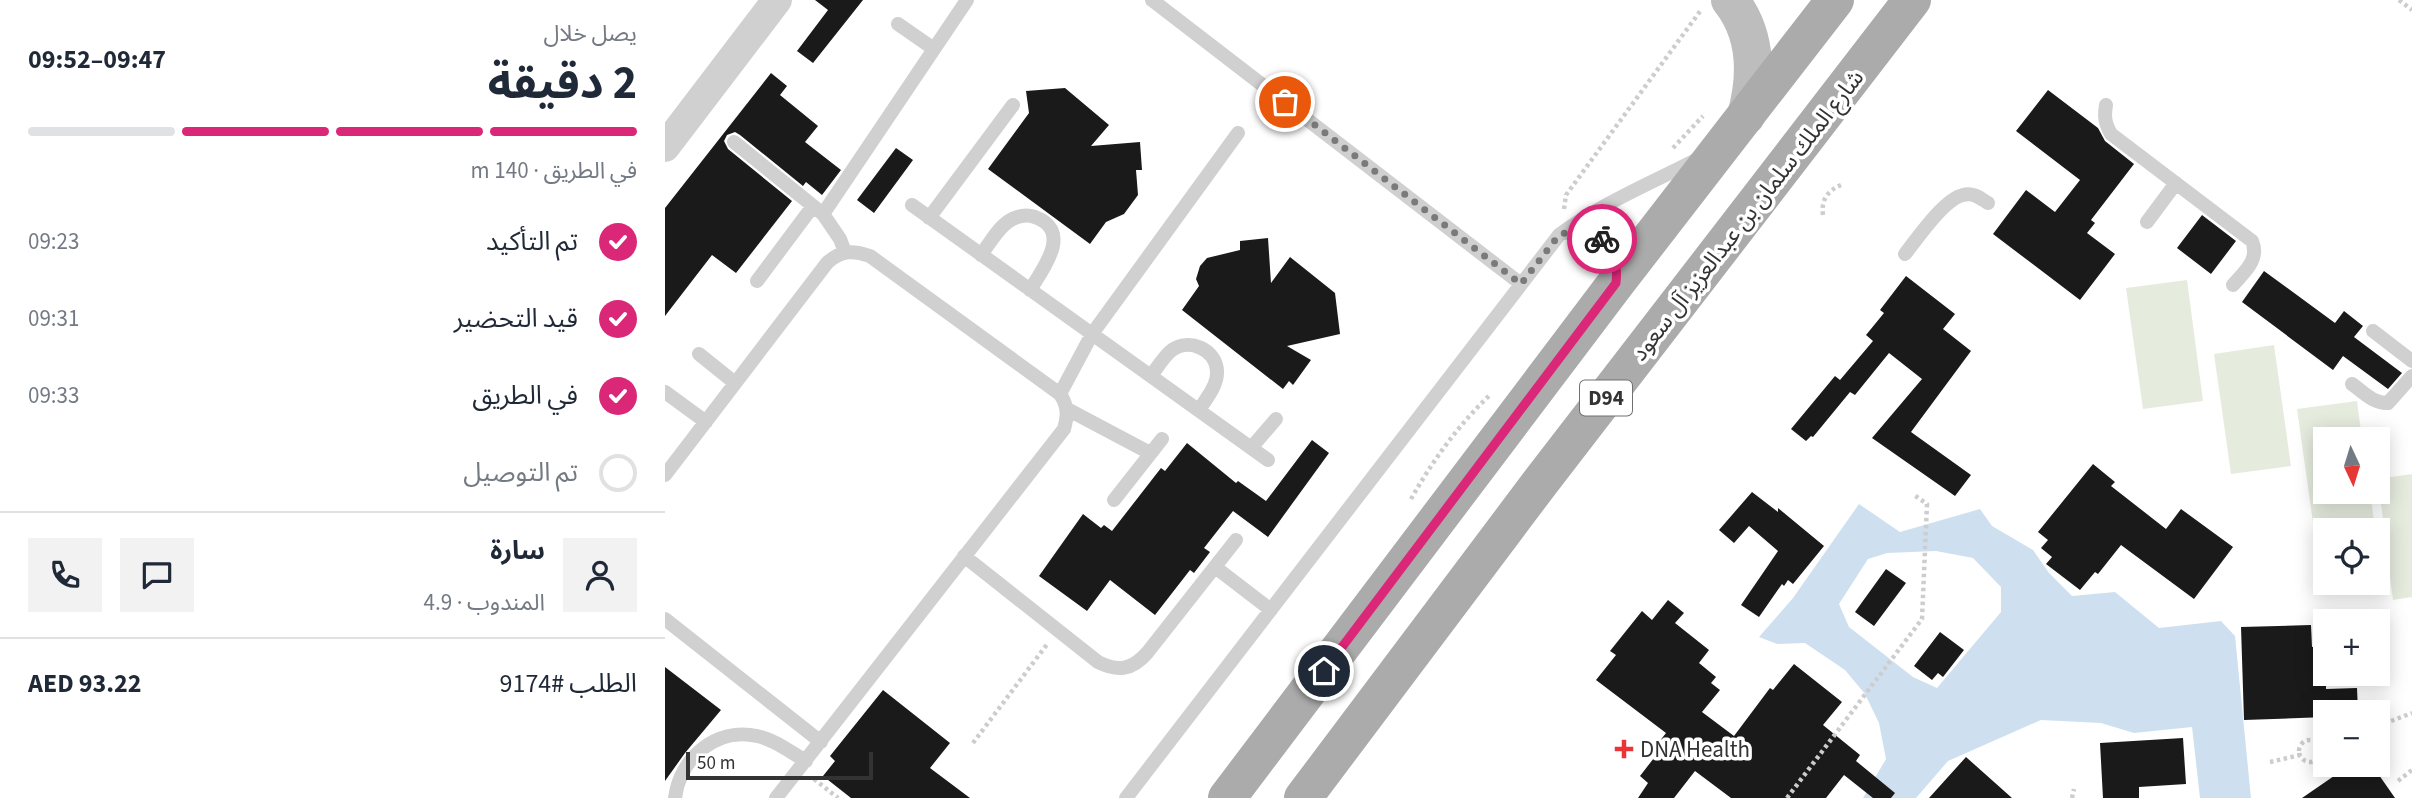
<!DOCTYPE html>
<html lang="ar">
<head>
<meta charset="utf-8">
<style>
  body { margin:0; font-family:"Source Sans 3","Noto Sans Arabic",sans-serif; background:#f2f2f3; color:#1f2937; direction:rtl; height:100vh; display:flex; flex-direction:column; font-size:26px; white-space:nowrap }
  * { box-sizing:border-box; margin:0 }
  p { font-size:23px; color:#747a83 }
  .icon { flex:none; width:38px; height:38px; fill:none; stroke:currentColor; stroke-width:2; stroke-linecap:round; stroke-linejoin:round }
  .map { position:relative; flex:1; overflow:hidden; direction:ltr }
  .details { display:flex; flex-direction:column; background:#fff; width:665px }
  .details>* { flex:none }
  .needle { width:46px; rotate:176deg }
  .fabs { position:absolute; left:1648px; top:427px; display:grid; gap:14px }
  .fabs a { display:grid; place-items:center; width:77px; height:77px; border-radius:0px; background:#fff; box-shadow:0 4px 18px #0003; font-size:35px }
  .scale { position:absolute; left:21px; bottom:18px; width:187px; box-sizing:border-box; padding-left:7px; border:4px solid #333; border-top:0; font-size:19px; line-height:24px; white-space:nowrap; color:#333; -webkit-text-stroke:5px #fff; paint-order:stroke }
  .pin { position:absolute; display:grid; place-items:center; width:60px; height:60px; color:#fff; margin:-30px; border:4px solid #fff; border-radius:50%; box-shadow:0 2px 7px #0007 }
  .courier { position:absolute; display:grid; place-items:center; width:70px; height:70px; margin:-35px; border:5px solid #db2777; border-radius:50%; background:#fff; color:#222; box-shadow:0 2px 9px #0007 }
  .head em { font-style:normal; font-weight:700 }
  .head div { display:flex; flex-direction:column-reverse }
  .head { display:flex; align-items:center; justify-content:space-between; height:119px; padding:0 28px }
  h1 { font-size:46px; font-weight:700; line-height:52px }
  .bar { display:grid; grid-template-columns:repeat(4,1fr); gap:10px 7px; align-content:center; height:84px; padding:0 28px }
  .bar i { height:9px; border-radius:5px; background:#e0e1e3 }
  .bar .selected { background:#db2777 }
  .bar p { grid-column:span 4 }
  .line { display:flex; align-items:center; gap:18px; padding:0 28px; border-top:2px solid #e0e1e3 }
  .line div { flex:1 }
  .round { display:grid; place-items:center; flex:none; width:74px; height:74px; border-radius:0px; background:#f2f2f3 }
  ol { padding:0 28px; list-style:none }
  li { display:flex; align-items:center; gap:21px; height:77px }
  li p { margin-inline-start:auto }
  li .icon { padding:7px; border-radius:50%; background:#db2777; color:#fff; stroke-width:4 }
  li:last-child { color:#747a83 }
  li i { width:38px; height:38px; border:4px solid #e0e1e3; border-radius:50% }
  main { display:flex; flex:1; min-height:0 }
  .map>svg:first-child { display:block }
</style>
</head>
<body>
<main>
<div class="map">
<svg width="1747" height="798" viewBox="0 0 1747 798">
  <rect width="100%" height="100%" fill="#fff"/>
  <path fill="#e5ecde" d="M1522 280 1538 401 1478 409 1461 288Z
    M1609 345 1626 466 1566 474 1549 354Z
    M1692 401 1697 439H1661V492H1705L1709 521 1649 530 1632 409Z
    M1747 474V597L1728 600 1713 479Z"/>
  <path fill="#cee0ef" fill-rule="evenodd" d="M1194 504 1235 532 1315 509 1327 526 1368 550 1384 573 1407 596 1450 592 1494 628 1556 621 1570 636 1586 798H1535L1527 727 1469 733 1436 723 1376 720 1283 761 1251 798H1198L1221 759 1214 723 1200 694 1180 670 1140 643 1112 644 1094 637 1128 598ZM1271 551 1308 558 1336 587V612L1272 688 1248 677 1184 627 1174 604 1203 559 1222 553Z"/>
  <path fill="#1a1a1a" d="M150 0H198L148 63 132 51 163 10Z
    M106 73 122 86 115 95 153 126 140 142 176 170 157 195 141 182 138 186 75 135 70 132 62 135 59 141 63 149 127 201 71 273 47 255 0 316V208Z
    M400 88 444 125 426 146 475 142 477 170H471L473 195 459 214 441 222 425 244 323 169 364 113 361 91Z
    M1383 90 1433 128 1440 141 1469 164 1426 220 1430 223 1422 233 1450 254 1415 300 1328 234 1361 190 1390 212 1415 180 1351 131Z
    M231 148 248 160 209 213 192 200Z
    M1537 215 1571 241 1546 274 1512 248Z
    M603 238 606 283 625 257 670 293 675 334 622 346 646 360 628 385 624 381 618 389 517 310 534 286 531 279 535 266 542 258 575 250V241Z
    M1599 271 1670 323 1679 311 1698 326 1689 337 1737 373 1723 389 1678 356 1668 370 1577 302Z
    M1241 276 1290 314 1278 329 1306 351 1246 432 1306 475 1290 496 1207 438 1257 379 1224 353 1190 395 1185 392 1148 437 1146 436 1141 441 1126 429 1170 376 1175 380 1208 341 1201 335 1219 313 1215 310Z
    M647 440 664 453 603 537 568 511 539 548 545 552 529 573 525 570 490 615 445 580 422 611 374 576 418 514 436 528 439 525 447 531 496 468 500 471 522 443 571 483 573 481 601 501Z
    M1428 464 1450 482 1446 486 1501 529 1516 509 1568 547 1529 599 1456 545 1433 574 1430 572 1415 590 1381 564 1387 557 1376 548 1383 540 1373 532Z
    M1087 492 1113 512V508L1159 546 1128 584 1123 580 1119 586 1117 584 1094 617 1076 605 1113 551 1084 526 1069 543 1054 530Z
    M1221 569 1241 583 1209 626 1190 612Z
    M1003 600 1019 613 1010 623 1044 650 1034 663 1051 677 1046 683 1055 690 1037 712 1069 736 1105 688 1108 690 1129 664 1177 702 1158 725 1195 755 1191 761 1230 793 1226 798H1208L1179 775 1161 798H1066L1030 771 1009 798H973L983 783 975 776 999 745 994 742 1001 733 931 680 951 655 945 651 977 611 987 620Z
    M1646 625 1647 647 1661 646V689L1692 688 1693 712H1661V717L1579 720 1576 627Z
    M1275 632 1299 650 1278 677 1273 673 1267 680 1249 666Z
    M0 667 56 710 20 753 0 781Z
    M218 690 285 743 265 768 305 798H186L158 776 170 761 165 756Z
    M1518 738 1521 784 1474 787V798H1438L1435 743Z
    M1301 757 1347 798H1264Z
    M1685 765H1707L1730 798H1637Z"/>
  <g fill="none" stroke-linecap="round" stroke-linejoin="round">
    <path stroke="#cdcdcd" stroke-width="4.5" stroke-dasharray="3.5 3.5" stroke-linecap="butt" d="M1734 0 1747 10
      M1008 148 1038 116
      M899 209 901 195 1036 10
      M1158 215C1156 200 1162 191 1176 185
      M746 499C767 462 793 425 825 395
      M1713 726 1747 713
      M1634 751a11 11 0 1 1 22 0a11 11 0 1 1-22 0Z
      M308 743 383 643
      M1605 762 1635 755
      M149 779 173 798
      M1733 781 1747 770
      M1122 798 1257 619 1262 504 1249 495
      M1407 798 1409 789"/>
    <path stroke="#d0d0d0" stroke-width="14" d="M487 0 856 284
      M233 24 269 49
      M1441 105C1439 117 1440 123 1446 134L1587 241C1595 260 1579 272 1568 285
      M69 142 158 214 175 239 180 252
      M247 205 603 460
      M158 214 302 0
      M264 218 348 105
      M1482 222 1511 183
      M899 233C924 225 954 243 952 271
      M1240 254C1252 239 1279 199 1298 195 1308 192 1315 198 1323 203
      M316 255C324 244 333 228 344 221 352 216 361 214 370 217 408 231 378 269 365 290
      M92 281 148 206
      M1708 331 1747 361
      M34 354 70 383
      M486 376C492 368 499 356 507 350 524 338 551 349 552 371 553 385 541 399 534 410
      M1687 384C1698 392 1709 404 1723 403L1747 376
      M0 392 41 422
      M395 394 427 334 573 133
      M402 409 485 453
      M586 448 611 419
      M0 475 162 263C176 250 188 250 205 256L395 394C403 406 403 415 399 429L111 798
      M449 500 497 439
      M299 556 433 662C453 672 467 670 482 653L571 540
      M550 567 606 610
      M0 619 156 742
      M10 798C15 758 51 727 92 736 110 740 125 752 141 761
      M461 798 894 235C936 204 984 184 1031 160"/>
    <path stroke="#d0d0d0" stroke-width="30" d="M0 147 112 0"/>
    <path stroke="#bdbdbd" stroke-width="38" d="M1065 0C1092 34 1092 76 1081 116"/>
    <path stroke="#ababab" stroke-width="38" d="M562 798 951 283 1170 0
      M638 798 874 484 1247 0"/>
  </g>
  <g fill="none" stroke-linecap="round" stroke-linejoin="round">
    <path stroke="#7a7a7a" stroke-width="7" stroke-dasharray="0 12.6" d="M620 102 856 284 894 235C909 229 923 230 937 239"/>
    <path stroke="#db2777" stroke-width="9" d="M659 671 951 283C953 264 950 253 937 239"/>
  </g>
  <path fill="#ea3438" stroke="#fff" stroke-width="2.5" d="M955.5 738.5h7v7h7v7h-7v7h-7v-7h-7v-7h7z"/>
  <g text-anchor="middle" stroke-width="7" stroke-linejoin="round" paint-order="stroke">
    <rect fill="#fff" stroke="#707070" stroke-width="2" x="915" y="380.5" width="52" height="35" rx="5"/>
    <g font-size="21" font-weight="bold" fill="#333">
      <text x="941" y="405">D94</text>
    </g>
    <g font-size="23" fill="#333" stroke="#fff">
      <text transform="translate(1082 215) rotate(-52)" y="8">شارع الملك سلمان بن عبدالعزيز آل سعود</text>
    </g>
    <g font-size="23" fill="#333" stroke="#fff" text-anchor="start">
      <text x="975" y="757">DNA Health</text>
    </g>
  </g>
</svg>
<div class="fabs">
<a><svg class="needle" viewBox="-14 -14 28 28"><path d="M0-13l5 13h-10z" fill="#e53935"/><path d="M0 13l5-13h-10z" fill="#747a83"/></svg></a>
<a><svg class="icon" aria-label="locate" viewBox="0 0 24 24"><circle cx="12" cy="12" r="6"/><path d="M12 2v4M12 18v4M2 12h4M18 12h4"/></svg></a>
<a>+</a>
<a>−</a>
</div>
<div class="scale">50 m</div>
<div class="pin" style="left:620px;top:102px;background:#ea580c"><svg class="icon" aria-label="bag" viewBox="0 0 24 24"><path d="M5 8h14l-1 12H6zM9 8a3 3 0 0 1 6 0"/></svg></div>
<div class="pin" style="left:659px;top:671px;background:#1f2937"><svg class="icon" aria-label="home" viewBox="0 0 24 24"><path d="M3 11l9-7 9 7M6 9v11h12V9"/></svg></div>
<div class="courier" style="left:937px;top:239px"><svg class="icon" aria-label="bike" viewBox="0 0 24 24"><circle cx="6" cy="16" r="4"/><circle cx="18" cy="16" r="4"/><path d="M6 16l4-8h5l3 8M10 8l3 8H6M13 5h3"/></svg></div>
</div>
<section class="details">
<div class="head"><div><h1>2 دقيقة</h1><p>يصل خلال</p></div><em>09:47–09:52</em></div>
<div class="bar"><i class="selected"></i><i class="selected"></i><i class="selected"></i><i></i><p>في الطريق · 140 m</p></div>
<ol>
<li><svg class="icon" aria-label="check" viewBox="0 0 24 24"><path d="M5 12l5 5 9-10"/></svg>تم التأكيد<p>09:23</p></li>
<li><svg class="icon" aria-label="check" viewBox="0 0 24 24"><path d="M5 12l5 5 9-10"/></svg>قيد التحضير<p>09:31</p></li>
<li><svg class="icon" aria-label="check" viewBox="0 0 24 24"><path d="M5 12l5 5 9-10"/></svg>في الطريق<p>09:33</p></li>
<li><i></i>تم التوصيل</li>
</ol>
<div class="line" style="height:126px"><a class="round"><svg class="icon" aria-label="person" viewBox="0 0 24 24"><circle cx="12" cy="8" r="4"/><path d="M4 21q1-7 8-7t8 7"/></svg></a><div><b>سارة</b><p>المندوب · 4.9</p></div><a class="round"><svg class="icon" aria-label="chat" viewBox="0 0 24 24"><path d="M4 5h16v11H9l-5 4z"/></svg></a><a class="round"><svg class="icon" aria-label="phone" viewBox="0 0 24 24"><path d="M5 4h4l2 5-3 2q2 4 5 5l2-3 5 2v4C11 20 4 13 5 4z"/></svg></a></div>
<div class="line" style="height:91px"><div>الطلب #9174</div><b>AED 93.22</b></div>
</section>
</main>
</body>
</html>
